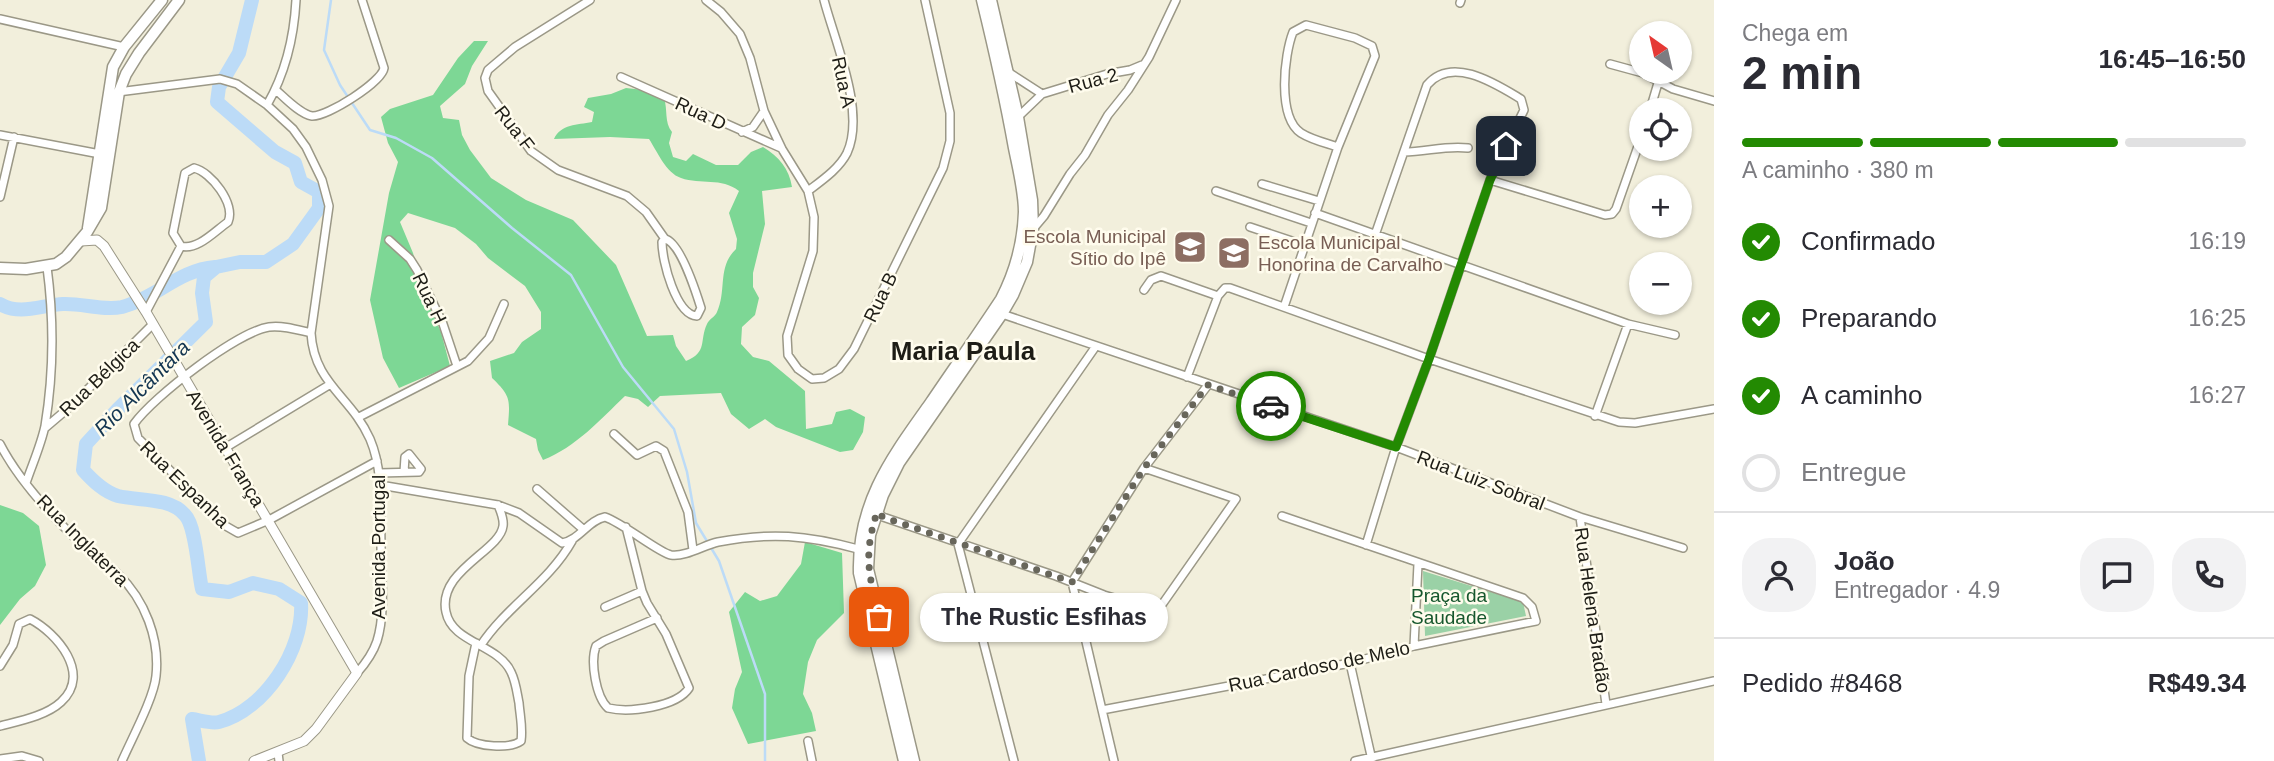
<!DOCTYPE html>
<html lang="pt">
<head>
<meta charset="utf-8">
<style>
  body { margin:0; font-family:Arial,sans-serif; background:#f2f2f3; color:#2b2b33; height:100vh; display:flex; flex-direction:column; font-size:26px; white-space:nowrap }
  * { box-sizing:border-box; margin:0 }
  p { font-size:23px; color:#7c7c81 }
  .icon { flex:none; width:38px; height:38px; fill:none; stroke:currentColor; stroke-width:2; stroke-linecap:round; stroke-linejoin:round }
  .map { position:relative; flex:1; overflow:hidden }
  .details { display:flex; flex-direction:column; background:#fff; width:560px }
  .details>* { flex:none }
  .needle { width:46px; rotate:326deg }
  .tools { position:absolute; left:1629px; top:21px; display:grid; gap:14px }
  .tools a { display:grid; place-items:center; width:63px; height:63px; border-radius:50%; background:#fff; box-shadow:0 2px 5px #0004; font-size:35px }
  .pin { position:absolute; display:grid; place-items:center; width:60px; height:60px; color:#fff; margin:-30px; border-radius:14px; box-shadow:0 4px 10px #0006 }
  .courier { position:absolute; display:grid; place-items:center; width:70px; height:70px; margin:-35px; border:5px solid #238a02; border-radius:50%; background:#fff; color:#222; box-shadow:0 2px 9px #0007 }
  .bubble { position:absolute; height:49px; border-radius:24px; background:#fff; box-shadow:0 2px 5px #0004; font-size:23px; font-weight:700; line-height:49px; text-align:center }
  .overview em { font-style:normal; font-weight:700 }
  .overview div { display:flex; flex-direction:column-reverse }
  .overview { display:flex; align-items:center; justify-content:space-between; height:119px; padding:0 28px }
  h1 { font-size:46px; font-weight:700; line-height:52px }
  .bar { display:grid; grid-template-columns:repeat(4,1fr); gap:10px 7px; align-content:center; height:84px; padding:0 28px }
  .bar i { height:9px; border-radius:5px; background:#e1e1e2 }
  .bar .active { background:#238a02 }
  .bar p { grid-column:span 4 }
  .line { display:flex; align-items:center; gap:18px; padding:0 28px; border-top:2px solid #e1e1e2 }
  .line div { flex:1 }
  .round { display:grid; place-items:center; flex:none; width:74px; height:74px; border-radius:28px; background:#f2f2f3 }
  ol { padding:0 28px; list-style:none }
  li { display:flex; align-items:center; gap:21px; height:77px }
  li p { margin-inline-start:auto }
  li .icon { padding:7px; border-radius:50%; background:#238a02; color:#fff; stroke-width:4 }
  li:last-child { color:#7c7c81 }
  li i { width:38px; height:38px; border:4px solid #e1e1e2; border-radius:50% }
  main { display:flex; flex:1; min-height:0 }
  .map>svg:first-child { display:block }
</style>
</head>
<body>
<main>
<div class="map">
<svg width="1714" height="761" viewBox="0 0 1714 761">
  <rect width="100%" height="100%" fill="#f2efdc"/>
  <path fill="#9ad1a6" d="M1423 571 1523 602 1526 616 1425 636Z"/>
  <path fill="#7dd795" d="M474 41H488L472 66 465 84 440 106 443 118 459 120 462 135 470 150 491 178 526 200 573 220 616 265 647 336 673 335 676 346 686 361C708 352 699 341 707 324 709 319 715 317 717 312 727 290 717 267 736 249L737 239 729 213 739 191C721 177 701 185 681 178 666 173 657 151 649 139L610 137 554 139C561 124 577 125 592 122L594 112 584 107 588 98 611 94 626 88 644 90 664 98C668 110 664 122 672 132L669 143 673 157 686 161 693 154 716 165H738L751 152 763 147C779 157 789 168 792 187L762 191 765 224 753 273V287L759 298 755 315 742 327 741 344 753 357 769 361 805 391 806 429 832 424 836 412 850 409 865 417 863 432 853 450 840 452 776 427 765 419 749 429 731 414 721 393 660 396 648 407 638 399 625 396C600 420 576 447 543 460L538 450 536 439 508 425C510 400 511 396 492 378L490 361 514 353 522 342 541 329V312L525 286 488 258 476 244 455 228 408 213 400 222 413 253 426 299 441 332 450 366 399 388 383 358 370 300 389 193 398 162 388 143 381 117 390 109 433 95 458 58Z
    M0 505 23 513 39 526 46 565 35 586 20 599 0 625Z
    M805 542 842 553 844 613 817 640 808 662 803 694 812 713 816 731 748 744 732 708 735 689 742 672 729 612 745 592 760 601 777 596 801 564Z"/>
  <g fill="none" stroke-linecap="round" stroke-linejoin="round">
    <path stroke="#bcdbf7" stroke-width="2.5" d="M331 0 324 50 340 85 370 130 396 138 432 158 512 228 571 275 623 367 674 429 687 472 696 523 719 561 765 694V761"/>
    <path stroke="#bcdbf7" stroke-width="14" d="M0 304C20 316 42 305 63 304 82 303 103 311 122 307 156 298 179 270 215 267
      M199 761 192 719C200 720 211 724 219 722 265 710 304 649 301 603L279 589 253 583 229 592 202 589C198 572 196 526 185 515 170 497 138 501 118 496 104 492 93 481 83 470L86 444 118 409 206 322 202 293 204 277 216 267 240 262H266L293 244 319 208V192L301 182 295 163 275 152 217 102 219 87 239 53 252 0"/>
    <defs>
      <path id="minor" d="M590 0 515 47 488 70 485 78 488 91 531 151 558 170 627 196 646 212 665 239 662 242C662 261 676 315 697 316L701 308C696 292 680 242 665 239
        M706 0 721 12 740 34 750 58 764 111 782 149 808 191 814 217 813 251 787 336 788 355 798 369 812 379 824 378 839 369 854 349 943 168 950 141V113L925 0
        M1460 3 1461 0
        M0 19 124 47
        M1610 64 1643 73 1673 89 1714 101
        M1008 72 1042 94
        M621 77 781 148
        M276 90C285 98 300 114 312 116 327 117 382 82 384 68L362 0
        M118 92 220 79 237 84 267 105 293 129 306 147 322 180 329 206 311 333C314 384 351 396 370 439 384 472 380 509 381 545 381 575 386 612 377 641 373 653 365 664 357 673
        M267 105C286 72 294 38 296 0
        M1650 110 1658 83
        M1018 117 1042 94 1107 74 1130 70 1142 65
        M742 132 753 127 764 111
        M0 135 100 154
        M1404 152C1426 152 1446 145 1468 148
        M194 168C211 172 236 204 228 222 215 231 197 251 181 246L173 233 185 173Z
        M1490 180 1605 215 1612 214 1616 209 1642 135
        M1262 184 1319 201
        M808 191C821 181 839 169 847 153 866 112 835 42 824 0
        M1216 191 1311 223
        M0 197 14 137
        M1315 213 1628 324 1675 335
        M1250 227 1304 245
        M1033 229 1044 216 1070 174 1085 155 1108 115 1128 90 1149 57 1176 0
        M389 240 410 259 417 270 443 324 457 366
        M1144 290 1151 280 1161 276 1218 296
        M1284 307 1338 147 1375 56 1372 46 1355 38 1306 25 1293 32C1284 55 1277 117 1301 133 1312 140 1326 143 1338 147
        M146 312 181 246
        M1002 314 1396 447 1580 517 1683 548
        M311 333C298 330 283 325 269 327 237 332 153 397 134 424L138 438 224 525 238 533 269 520 377 461
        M1187 377 1218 296 1225 288H1230L1429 359 1619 422 1635 423 1714 409
        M1595 416 1628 324
        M359 417 468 361 489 338 504 304
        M45 428 72 405 152 325
        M614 434 637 455 656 446 664 451 688 512 693 550
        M0 444C19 481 51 515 81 544 92 555 106 563 118 574 145 600 160 639 156 676 154 698 131 740 122 761
        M225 448 329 385
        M379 473 419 472 421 469 409 454 405 457 404 472
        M26 483C32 465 41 445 45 426 54 372 54 320 47 267
        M380 485 498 505 519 513 562 543C580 540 588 520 605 517 623 523 659 553 671 555 686 557 704 545 718 542 771 532 806 535 858 549
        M537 489 584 530
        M876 511 883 517 1056 576 1104 595 1151 609 1161 606 1236 499 1144 468
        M1580 517 1606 704
        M626 527 642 591 647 603 666 634 689 688C677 707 629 713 608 708 596 697 590 662 596 646L604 641 657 618
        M1366 545 1396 447 1429 359 1490 180 1524 110 1521 99C1496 84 1452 55 1427 85L1375 235
        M605 607 642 591
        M476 643 469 676 467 738C477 747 510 749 521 741 523 728 520 716 519 703 517 693 516 682 511 672 498 644 452 643 446 612 437 571 500 551 503 526 504 520 501 512 498 505
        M481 645C507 606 549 582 572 541
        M1414 646 1418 564
        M1350 663 1372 760
        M0 666 13 645 19 624 30 619C57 633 92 674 61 702 46 716 19 721 0 726
        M1102 710 1350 663 1414 646 1536 621 1532 607 1523 598 1282 516
        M808 741 812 761
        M278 753 279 761
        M0 759 22 756 39 761
        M1014 761 958 544 1096 346
        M1114 761 1072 582 1144 468 1208 385
        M1355 761 1714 681"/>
      <path id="tertiary" d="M81 241 97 240 104 246 146 312 357 673 316 729 304 741 254 761"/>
      <path id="primary" d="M88 228 113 67 124 47 162 0
        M0 268 26 269 56 264 66 257 87 232 101 208 119 92 126 74 139 53 179 0
        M904 761 859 573C857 502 892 457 931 402 954 368 978 334 1001 299 1015 272 1023 243 1024 212 1024 191 1018 168 1014 148 1005 98 994 49 982 0
        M914 761 868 569 870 535 883 495 899 463 1002 314 1013 295 1027 262 1033 229 1032 200 1018 117 991 0"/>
    </defs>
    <use href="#minor" stroke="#9b9887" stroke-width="10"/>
    <use href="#tertiary" stroke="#9b9887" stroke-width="11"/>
    <use href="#primary" stroke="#9b9887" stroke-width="13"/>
    <use href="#minor" stroke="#fff" stroke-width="7"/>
    <use href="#tertiary" stroke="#fff" stroke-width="9"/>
    <use href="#primary" stroke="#fff" stroke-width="10"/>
  </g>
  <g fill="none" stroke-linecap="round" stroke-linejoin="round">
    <path stroke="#68665b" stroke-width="7" stroke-dasharray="0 12.6" d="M879 617C869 574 863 556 877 512L883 517 1072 582 1144 468 1208 385 1271 406"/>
    <path stroke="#238a02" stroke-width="9" d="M1271 406 1396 447 1429 359 1490 180 1506 146"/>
  </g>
  <defs>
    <symbol id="school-square" viewBox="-11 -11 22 22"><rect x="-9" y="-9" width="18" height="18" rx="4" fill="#8d6e63" stroke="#fffced"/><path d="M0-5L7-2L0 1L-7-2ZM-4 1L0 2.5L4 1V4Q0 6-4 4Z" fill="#fff"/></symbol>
  </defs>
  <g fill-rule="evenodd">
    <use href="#school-square" x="1171" y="228" width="38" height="38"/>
    <use href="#school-square" x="1215" y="234" width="38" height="38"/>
  </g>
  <g text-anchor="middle" stroke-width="5" stroke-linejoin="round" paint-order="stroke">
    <g font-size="19" fill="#1e1d16" stroke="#fffced">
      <text transform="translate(1093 80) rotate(-15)" y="7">Rua 2</text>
      <text transform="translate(844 82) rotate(78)" y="7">Rua A</text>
      <text transform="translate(701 113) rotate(25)" y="7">Rua D</text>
      <text transform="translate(515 128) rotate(52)" y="7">Rua F</text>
      <text transform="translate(880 297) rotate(-64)" y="7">Rua B</text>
      <text transform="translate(430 298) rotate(64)" y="7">Rua H</text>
      <text transform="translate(99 377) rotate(-44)" y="7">Rua Bélgica</text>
      <text transform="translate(226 448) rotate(59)" y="7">Avenida França</text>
      <text transform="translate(1481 480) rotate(21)" y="7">Rua Luiz Sobral</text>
      <text transform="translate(185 484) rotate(44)" y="7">Rua Espanha</text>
      <text transform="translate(83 540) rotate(45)" y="7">Rua Inglaterra</text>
      <text transform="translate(378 547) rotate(-90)" y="7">Avenida Portugal</text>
      <text transform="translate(1593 610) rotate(82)" y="7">Rua Helena Bradão</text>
      <text transform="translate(1319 666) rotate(-12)" y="7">Rua Cardoso de Melo</text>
    </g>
    <g font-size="19" fill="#785e54" stroke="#fffced" text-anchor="end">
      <text x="1166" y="243">Escola Municipal<tspan x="1166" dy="22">Sítio do Ipê</tspan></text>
      <text x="1258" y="249" text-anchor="start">Escola Municipal<tspan x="1258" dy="22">Honorina de Carvalho</tspan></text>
    </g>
    <g font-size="19" fill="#16572d" stroke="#fffced">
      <text x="1449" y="602">Praça da<tspan x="1449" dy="22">Saudade</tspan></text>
    </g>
    <g font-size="21" font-style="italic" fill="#143651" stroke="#fffced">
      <text transform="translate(142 388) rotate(-45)" y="7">Rio Alcântara</text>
    </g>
    <g font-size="26" font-weight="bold" fill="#1e1d16" stroke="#fffced">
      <text x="963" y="360">Maria Paula</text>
    </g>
  </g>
</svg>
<div class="tools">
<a><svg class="needle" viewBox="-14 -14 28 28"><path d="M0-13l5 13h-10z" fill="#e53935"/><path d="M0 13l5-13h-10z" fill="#7c7c81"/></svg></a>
<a><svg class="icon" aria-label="locate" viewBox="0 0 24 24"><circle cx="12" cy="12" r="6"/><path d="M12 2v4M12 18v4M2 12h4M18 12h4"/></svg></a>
<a>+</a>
<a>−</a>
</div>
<div class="pin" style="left:879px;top:617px;background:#ea580c"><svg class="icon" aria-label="bag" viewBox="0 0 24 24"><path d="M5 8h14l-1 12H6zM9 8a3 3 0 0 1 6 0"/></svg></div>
<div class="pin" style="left:1506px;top:146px;background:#1f2937"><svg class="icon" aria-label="home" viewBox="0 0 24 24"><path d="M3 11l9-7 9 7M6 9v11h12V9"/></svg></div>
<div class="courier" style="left:1271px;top:406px"><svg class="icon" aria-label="car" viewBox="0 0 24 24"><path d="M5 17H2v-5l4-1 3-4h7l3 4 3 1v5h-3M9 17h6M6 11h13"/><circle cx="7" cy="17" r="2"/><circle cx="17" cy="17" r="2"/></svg></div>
<div class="bubble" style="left:920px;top:593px;width:248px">The Rustic Esfihas</div>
</div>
<section class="details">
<div class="overview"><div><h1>2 min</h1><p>Chega em</p></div><em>16:45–16:50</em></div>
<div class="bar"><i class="active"></i><i class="active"></i><i class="active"></i><i></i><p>A caminho · 380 m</p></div>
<ol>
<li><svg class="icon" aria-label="check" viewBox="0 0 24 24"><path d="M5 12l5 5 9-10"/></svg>Confirmado<p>16:19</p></li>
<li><svg class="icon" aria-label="check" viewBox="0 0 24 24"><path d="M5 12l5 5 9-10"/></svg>Preparando<p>16:25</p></li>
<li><svg class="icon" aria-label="check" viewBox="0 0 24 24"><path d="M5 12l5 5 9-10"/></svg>A caminho<p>16:27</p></li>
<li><i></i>Entregue</li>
</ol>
<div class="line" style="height:126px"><a class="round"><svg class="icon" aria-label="person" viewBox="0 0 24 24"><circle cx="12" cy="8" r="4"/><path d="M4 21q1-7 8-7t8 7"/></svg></a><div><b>João</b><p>Entregador · 4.9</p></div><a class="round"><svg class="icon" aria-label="chat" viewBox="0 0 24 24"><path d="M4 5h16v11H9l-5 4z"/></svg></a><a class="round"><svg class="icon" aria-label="phone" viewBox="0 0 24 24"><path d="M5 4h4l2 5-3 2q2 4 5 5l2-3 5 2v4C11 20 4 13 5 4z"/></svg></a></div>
<div class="line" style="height:91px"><div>Pedido #8468</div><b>R$49.34</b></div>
</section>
</main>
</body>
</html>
